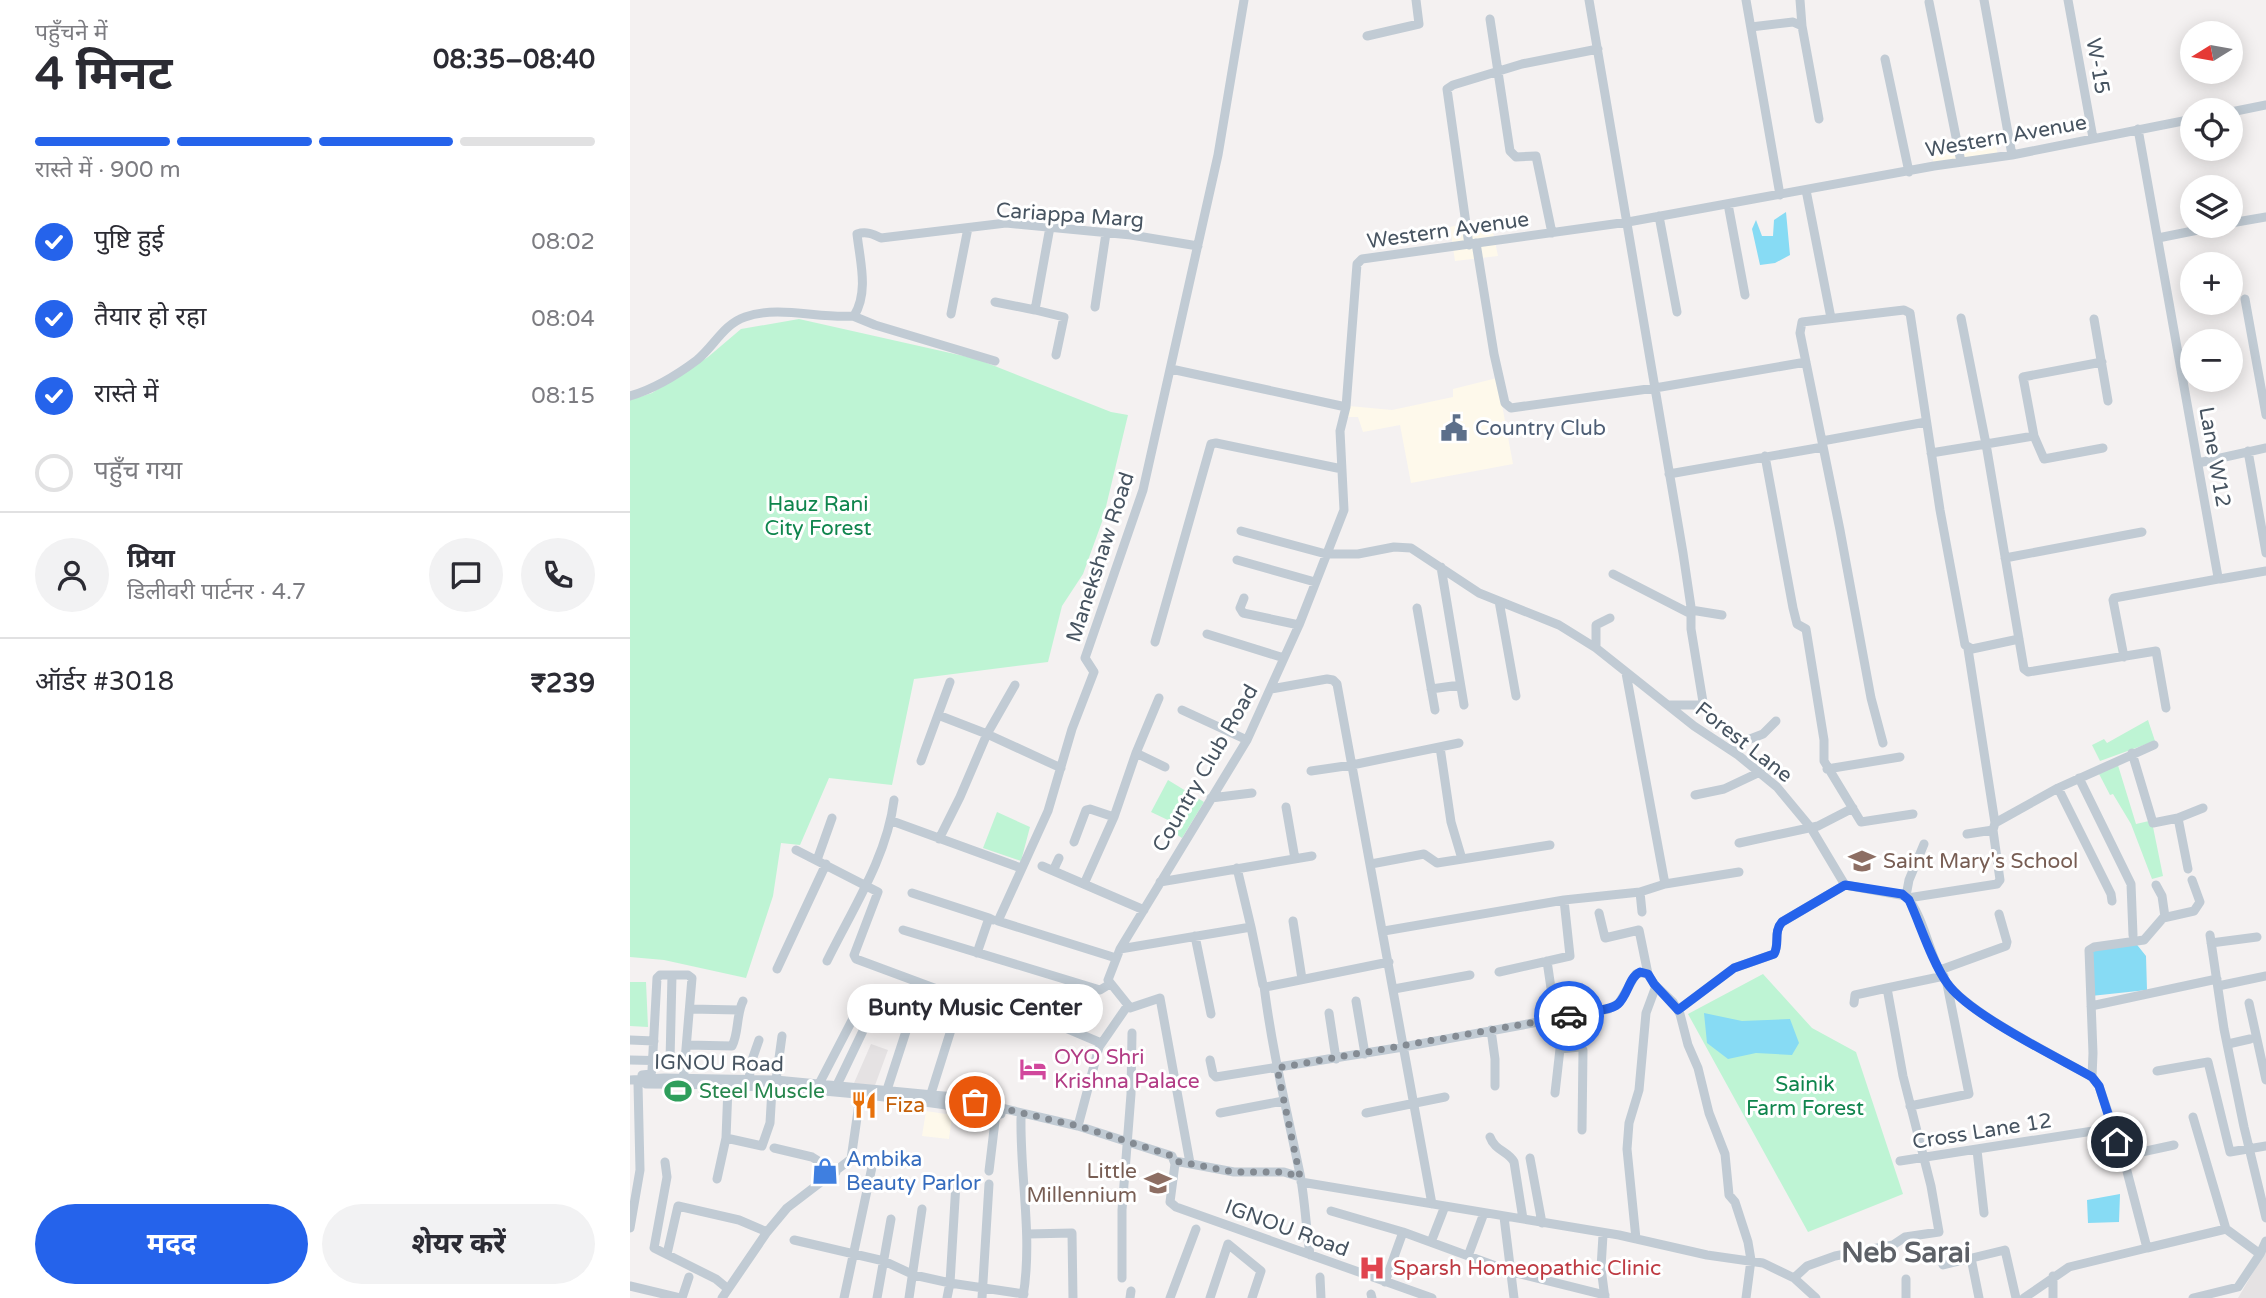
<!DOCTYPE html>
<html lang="hi">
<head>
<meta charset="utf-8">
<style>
  body { margin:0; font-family:"Varela Round","Noto Sans Devanagari",sans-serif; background:#f2f2f3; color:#2b2b33; height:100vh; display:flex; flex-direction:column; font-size:26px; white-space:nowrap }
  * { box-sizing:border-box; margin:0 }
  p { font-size:23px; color:#7c7c81 }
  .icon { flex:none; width:38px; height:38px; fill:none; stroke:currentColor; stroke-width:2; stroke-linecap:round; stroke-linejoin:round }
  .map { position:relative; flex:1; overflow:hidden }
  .side { display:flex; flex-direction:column; background:#fff; width:630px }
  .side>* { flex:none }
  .needle { width:46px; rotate:259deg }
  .buttons { position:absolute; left:1550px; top:21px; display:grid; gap:14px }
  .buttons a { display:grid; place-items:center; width:63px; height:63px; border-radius:50%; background:#fff; box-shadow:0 4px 18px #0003; font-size:35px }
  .pin { position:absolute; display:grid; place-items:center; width:60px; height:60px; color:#fff; margin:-30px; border:4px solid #fff; border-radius:50%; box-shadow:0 2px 7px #0007 }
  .courier { position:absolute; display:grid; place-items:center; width:70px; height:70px; margin:-35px; border:5px solid #2563eb; border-radius:50%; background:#fff; color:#222; box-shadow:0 2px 9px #0007 }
  .bubble { position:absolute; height:49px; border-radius:24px; background:#fff; box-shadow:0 4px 18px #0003; font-size:23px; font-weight:700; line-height:49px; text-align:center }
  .summary em { font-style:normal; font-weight:700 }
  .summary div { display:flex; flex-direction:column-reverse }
  .summary { display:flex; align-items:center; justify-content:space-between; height:119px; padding:0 35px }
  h1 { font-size:46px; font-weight:700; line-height:52px }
  .bar { display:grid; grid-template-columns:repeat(4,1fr); gap:10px 7px; align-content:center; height:84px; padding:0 35px }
  .bar i { height:9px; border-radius:5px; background:#e1e1e2 }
  .bar .current { background:#2563eb }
  .bar p { grid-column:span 4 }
  .line { display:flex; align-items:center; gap:18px; padding:0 35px; border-top:2px solid #e1e1e2 }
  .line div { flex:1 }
  .round { display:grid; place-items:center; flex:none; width:74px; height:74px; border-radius:37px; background:#f2f2f3 }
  ol { padding:0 35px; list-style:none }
  li { display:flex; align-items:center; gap:21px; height:77px }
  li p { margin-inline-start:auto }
  li .icon { padding:7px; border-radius:50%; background:#2563eb; color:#fff; stroke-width:4 }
  li:last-child { color:#7c7c81 }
  li i { width:38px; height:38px; border:4px solid #e1e1e2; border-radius:50% }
  .cta { display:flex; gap:14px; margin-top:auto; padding:14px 35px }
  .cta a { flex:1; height:80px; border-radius:42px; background:#2563eb; color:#fff; font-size:28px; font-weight:700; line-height:80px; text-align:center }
  .cta a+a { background:#f2f2f3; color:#2b2b33 }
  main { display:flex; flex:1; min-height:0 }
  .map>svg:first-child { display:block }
</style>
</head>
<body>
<main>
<section class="side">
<div class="summary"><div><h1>4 मिनट</h1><p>पहुँचने में</p></div><em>08:35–08:40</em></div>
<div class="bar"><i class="current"></i><i class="current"></i><i class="current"></i><i></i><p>रास्ते में · 900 m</p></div>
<ol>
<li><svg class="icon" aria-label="check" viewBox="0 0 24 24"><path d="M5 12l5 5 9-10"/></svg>पुष्टि हुई<p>08:02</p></li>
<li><svg class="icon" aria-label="check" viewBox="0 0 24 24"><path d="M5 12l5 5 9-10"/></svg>तैयार हो रहा<p>08:04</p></li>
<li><svg class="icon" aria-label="check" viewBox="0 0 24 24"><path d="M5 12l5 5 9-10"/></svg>रास्ते में<p>08:15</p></li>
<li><i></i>पहुँच गया</li>
</ol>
<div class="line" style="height:126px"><a class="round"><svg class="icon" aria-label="person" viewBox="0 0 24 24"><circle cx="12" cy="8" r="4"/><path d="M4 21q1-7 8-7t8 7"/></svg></a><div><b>प्रिया</b><p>डिलीवरी पार्टनर · 4.7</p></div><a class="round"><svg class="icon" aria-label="chat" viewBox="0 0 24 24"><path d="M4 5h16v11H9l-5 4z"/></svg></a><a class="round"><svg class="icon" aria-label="phone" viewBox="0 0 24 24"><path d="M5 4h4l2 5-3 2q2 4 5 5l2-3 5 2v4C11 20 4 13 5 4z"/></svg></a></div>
<div class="line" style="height:91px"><div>ऑर्डर #3018</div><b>₹239</b></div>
<div class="cta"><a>मदद</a><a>शेयर करें</a></div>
</section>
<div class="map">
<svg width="1636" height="1298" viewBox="0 0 1636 1298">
  <rect width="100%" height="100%" fill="#f4f1f1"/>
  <path fill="#fef9eb" d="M1365 142 1368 155 1304 164 1301 153Z
    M860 218 868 256 825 261 820 227Z
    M867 378 883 464 781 483 770 425 733 432 728 417H717L719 406 762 410 823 397V389Z
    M296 1111 322 1115 319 1139 292 1136Z"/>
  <path fill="#e5e2e3" d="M241 1044 258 1050 244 1088 224 1083Z
    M1636 1250V1298H1608L1632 1257Z"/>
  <path fill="#bef4d4" d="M169 319 347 359 481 412 498 415 473 519 453 574 432 606 418 662 284 679 262 785 199 778 170 845 151 843 143 896 116 978 34 960 0 957V400L22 393 78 357 111 329Z
    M1518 720 1525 741 1470 761 1462 745 1474 739 1477 743Z
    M1487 762 1506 824 1519 821 1522 822 1533 876 1522 879 1501 824 1483 794 1480 795 1467 770Z
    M538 780 574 802 552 838 538 829 540 821 521 812Z
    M367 812 400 827 391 861 353 848Z
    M1133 974 1182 1028 1226 1052 1273 1194 1178 1232 1058 1014Z
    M0 982H16L18 1027 0 1026Z"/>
  <path fill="#87dbf4" d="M1156 212 1160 255 1145 263 1130 265 1122 229 1126 220 1132 236H1143L1144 220Z
    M1504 941 1516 956 1517 990 1461 996 1458 948Z
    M1074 1013 1112 1021 1160 1019 1169 1043 1162 1055 1126 1053 1098 1059 1077 1043Z
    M1490 1194 1489 1222 1458 1223 1457 1200Z"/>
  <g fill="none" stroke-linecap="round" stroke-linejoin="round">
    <path stroke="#c1cbd4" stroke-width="9" d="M959 0 1053 553 1061 607V629L1073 702 1072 705H1040
      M1116 0 1150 195
      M1170 0 1172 26
      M1354 0 1382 155
      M1438 0 1463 138
      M1299 2 1331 162
      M860 19 880 151 886 157 906 156 922 233
      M1121 27 1163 22 1172 26 1189 119
      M737 36 789 24 786 0
      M1255 59 1279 172
      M1601 112 1636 105
      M1508 129 1588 577 1590 579 1636 571
      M1176 190 1201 318
      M1098 204 1115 295
      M1029 216 1047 312
      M1601 223 1636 217
      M420 227 405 310 434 317 426 355
      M1528 238 1588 226
      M846 243 864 354 875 403 881 408 1025 388 1176 362
      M839 245 817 89 823 85 892 64 968 49
      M1615 299 1636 415
      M365 302 405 310
      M465 307 476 233
      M321 314 338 228
      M223 316 245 325 365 361
      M1464 319 1478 401
      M1472 362 1393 377 1404 436 1356 444 1394 669 1398 672 1526 651 1536 708
      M541 369 716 407 727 264 732 259 998 222 1304 166 1382 155 1563 119
      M0 396C24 389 47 375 67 360 84 346 94 324 115 317 149 305 189 319 224 316 239 292 230 261 227 234 236 231 243 234 251 238L376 223 501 235 568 246
      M1404 436 1414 459 1473 448
      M1192 441 1296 422
      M1618 451 1636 553
      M1301 453 1356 444 1331 318
      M1135 456 1163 608 1167 624 1176 629 1194 740V761L1231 822 1283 814
      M1568 463 1636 448
      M1039 474 1193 447
      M611 531 696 554H728L764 547 781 548 849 593 929 625 966 648 1064 726 1108 755 1147 787 1181 828 1215 885 1276 896C1296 919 1299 959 1317 983 1340 1015 1426 1056 1462 1077L1469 1086 1493 1156 1517 1248 1596 1229
      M1375 558 1512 532
      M607 560 685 582
      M811 567 834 705
      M983 574 1061 614
      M614 598 610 608 613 613 669 625
      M869 601 886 696
      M787 608 805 710
      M1061 610 1092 615
      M577 634 654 658
      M525 642 581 444 586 443 712 469
      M966 648V625L980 618
      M1338 649 1365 823
      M1494 657 1483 600 1484 598 1588 579
      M996 673 1035 884
      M641 689 697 679 703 680 707 684 802 1204
      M801 689 830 685
      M552 710 617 740
      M308 715 357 734 431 768
      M1253 743 1241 698 1210 530 1170 333 1172 322 1274 310 1280 313 1310 510 1335 645 1342 649 1389 639
      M810 747 821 822 832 859
      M1101 750 1107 744 1133 734 1146 721
      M506 753 535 767
      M1502 753 1523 823 1548 818 1573 808
      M291 761 320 682
      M1197 769 1270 757
      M681 771 722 765 829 743
      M1449 778 1501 884 1503 935
      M1428 788 1481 894 1482 901
      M1065 795 1094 789 1130 772
      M581 798 622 793
      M656 807 665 859
      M1548 818 1558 869
      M262 821 391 868
      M1337 834 1363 830
      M309 839 330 797 357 734 385 685
      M444 842 456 810 460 809 484 817
      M1109 843 1188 826 1223 808
      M166 850 248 892 224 955 226 959 331 998 431 1026 471 1043
      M187 860 202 818
      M741 864 794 854 807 863 920 845
      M412 866 514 910
      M607 868 621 927
      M423 871 429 858
      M530 882 682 856
      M454 884 484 817 506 753 529 698
      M1526 885 1532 896 1535 917
      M282 893 359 918
      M1276 896 1279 880 1294 844
      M1278 898 1367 884 1370 880 1363 830 1365 823 1428 788 1524 745
      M1012 912 1010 892 1035 884 1109 872
      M969 913 975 938 1009 930 1018 974
      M663 921 672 979
      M273 930 470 990 480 984
      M754 931 934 900 1010 892
      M1580 935 1594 1029 1614 1127 1636 1218
      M565 936 581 1014
      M1581 943 1627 937
      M490 949 621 927 633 985 636 987 759 962
      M347 953 359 918 363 920
      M486 958 368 921 418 811 442 729 464 672 455 658 513 490 588 155 614 0
      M197 961C222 910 257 857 264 800
      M917 961 930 1049 925 1093
      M147 969 196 864
      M1310 970 1376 946 1377 942 1369 914
      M869 972 940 956 934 900
      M634 986C642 1050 657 1111 670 1174 675 1200 676 1228 680 1255
      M1588 986 1636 976
      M764 989 840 975
      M726 1001 735 1054
      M1224 1003 1225 995 1257 988
      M1619 1003 1636 1080
      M1461 1006 1587 979
      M500 1008 530 998 560 1163
      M60 1009 109 1010
      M1048 1010 1104 968 1144 954C1150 944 1143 932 1152 922L1215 885
      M699 1013 706 1059
      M861 1030 865 1059V1086
      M0 1040 24 1041
      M1598 1044 1620 1039
      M57 1045 102 1046C109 1033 106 1015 113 1001
      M930 1049 950 1047 953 1050 952 1130
      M0 1060 44 1061
      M580 1060 583 1074 586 1077 773 1047 979 1009 989 1003 1006 974 1016 972 1026 986 1043 1002 1050 1014 1058 1045 1068 1068 1079 1113 1095 1154 1099 1195 1105 1202 1118 1242 1121 1260 1116 1298
      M40 1061 42 975
      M1527 1071 1578 1062 1600 1152 1636 1146
      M12 1075 21 1074 22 1070 27 978 30 975H58L62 978 53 1084
      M1462 1077 1463 1053 1459 950 1464 947 1514 940 1533 918 1564 911 1570 902 1562 880
      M119 1079 122 1060 129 1040
      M0 1080 34 1078 146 1080 324 1097 448 1126 542 1156 545 1164 540 1202
      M146 1080 152 1036
      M16 1084C135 1084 255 1093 371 1114
      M189 1084 230 1005
      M207 1085 242 1012
      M255 1096 280 1019
      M299 1100 331 998
      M1280 1106 1339 1094 1317 984
      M590 1113 653 1101
      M736 1113 815 1097
      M1563 1117 1596 1229 1630 1254
      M391 1118C390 1178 403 1237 393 1297
      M448 1126 469 1047 498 1005 478 980 490 949 617 740 669 625 714 510 710 431 716 407
      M860 1137C865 1151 878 1151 884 1162L893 1219
      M96 1138 132 1146 140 1123 142 1089
      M144 1148 182 1157 206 1172
      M1347 1150 1354 1213
      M1493 1156 1544 1145
      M900 1158 912 1223
      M545 1161 604 1172H654L670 1177
      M1270 1161 1482 1128
      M35 1162 37 1177 24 1248 86 1279 98 1289
      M359 1171 366 1113
      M87 1179 96 1138 98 1087
      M671 1182 989 1235 1077 1255 1133 1263 1164 1278 1186 1298
      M540 1202 546 1207 802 1298
      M701 1211 773 1232 882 1272 975 1295
      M874 1217 884 1298
      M0 1228 10 1170 8 1084
      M398 1234 442 1233 443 1298
      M973 1235 971 1268 975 1298
      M1006 1239 997 1149 999 1123 1009 1090 1016 1013 1026 986
      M164 1240 254 1261 284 1275 320 1283 394 1294
      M801 1242 815 1206
      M37 1254 48 1206 109 1220 137 1232
      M838 1256 854 1213
      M1341 1258 1349 1298
      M1313 1265 1375 1250 1386 1298
      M690 1277 691 1298
      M492 1278V1210L501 1094 502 1033
      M1164 1278 1177 1266 1205 1256 1263 1245 1275 1237 1309 1232 1301 1186 1273 1076 1257 988 1314 976
      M1276 1279V1298
      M755 1282 773 1232
      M0 1286 50 1298
      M741 1294 742 1298
      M52 1298 59 1277
      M92 1298 137 1232 157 1208 221 1159 231 1090
      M214 1298 242 1167
      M247 1298 261 1219
      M279 1298 292 1209
      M317 1298 320 1283 326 1183
      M352 1298 359 1184
      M500 1298 501 1291
      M540 1298 566 1229
      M580 1298 598 1244 631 1271 622 1298
      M1394 1298 1439 1267 1517 1248
      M1423 1298V1276
      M1563 1298 1608 1287 1630 1254 1636 1241"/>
  </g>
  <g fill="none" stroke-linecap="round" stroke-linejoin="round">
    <path stroke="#848b93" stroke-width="7" stroke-dasharray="0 12.6" d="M345 1102 448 1126 534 1153 542 1156 545 1161 604 1172H654L670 1177 647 1068 939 1016"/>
    <path stroke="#2563eb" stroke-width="9" d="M939 1016C951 1013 980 1011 988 1004 998 995 999 977 1010 972L1018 974 1024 984 1048 1010 1104 968 1144 954C1150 944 1143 932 1152 922L1215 885 1272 894 1279 900C1290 924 1302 962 1317 983 1338 1014 1427 1057 1462 1077L1469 1086 1487 1142"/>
  </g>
  <defs>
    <symbol id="civic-bare" viewBox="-9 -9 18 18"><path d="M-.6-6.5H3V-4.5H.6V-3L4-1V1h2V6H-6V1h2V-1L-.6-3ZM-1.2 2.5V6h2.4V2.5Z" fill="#5c6f8a" stroke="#fff" stroke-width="2.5" paint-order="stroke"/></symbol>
    <symbol id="school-bare" viewBox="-9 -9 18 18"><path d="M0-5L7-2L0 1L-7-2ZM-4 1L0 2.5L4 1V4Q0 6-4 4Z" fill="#8d6e63" stroke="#fff" stroke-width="2.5" paint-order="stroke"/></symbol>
    <symbol id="hotel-bare" viewBox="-9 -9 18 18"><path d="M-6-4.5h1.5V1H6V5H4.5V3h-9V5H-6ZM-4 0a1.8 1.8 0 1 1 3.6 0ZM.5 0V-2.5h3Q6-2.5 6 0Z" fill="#d1479c" stroke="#fff" stroke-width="2.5" paint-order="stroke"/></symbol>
    <symbol id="stadium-bare" viewBox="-9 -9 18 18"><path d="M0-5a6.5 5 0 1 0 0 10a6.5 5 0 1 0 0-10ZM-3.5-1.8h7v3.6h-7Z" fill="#2e9e5b" stroke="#fff" stroke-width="2.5" paint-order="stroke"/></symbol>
    <symbol id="restaurant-bare" viewBox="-9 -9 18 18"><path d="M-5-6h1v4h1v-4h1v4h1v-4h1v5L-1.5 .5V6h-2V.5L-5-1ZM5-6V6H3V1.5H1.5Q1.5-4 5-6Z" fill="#e8710a" stroke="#fff" stroke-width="2.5" paint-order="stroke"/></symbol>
    <symbol id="shop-bare" viewBox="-9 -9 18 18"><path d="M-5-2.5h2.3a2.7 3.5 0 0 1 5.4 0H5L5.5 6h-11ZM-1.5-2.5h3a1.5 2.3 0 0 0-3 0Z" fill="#3f7fe0" stroke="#fff" stroke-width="2.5" paint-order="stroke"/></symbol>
    <symbol id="hospital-bare" viewBox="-9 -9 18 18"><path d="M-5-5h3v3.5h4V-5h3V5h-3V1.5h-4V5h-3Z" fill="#e0444e" stroke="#fff" stroke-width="2.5" paint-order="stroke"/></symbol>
  </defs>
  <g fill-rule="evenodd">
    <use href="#civic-bare" x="805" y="409" width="38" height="38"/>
    <use href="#school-bare" x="1213" y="842" width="38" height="38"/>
    <use href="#hotel-bare" x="384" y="1050" width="38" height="38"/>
    <use href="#stadium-bare" x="29" y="1072" width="38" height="38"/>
    <use href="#restaurant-bare" x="215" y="1086" width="38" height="38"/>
    <use href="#shop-bare" x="176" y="1152" width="38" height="38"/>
    <use href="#school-bare" x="509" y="1164" width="38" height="38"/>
    <use href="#hospital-bare" x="723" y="1249" width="38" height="38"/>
  </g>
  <g text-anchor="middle" stroke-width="6" stroke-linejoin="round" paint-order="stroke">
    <g font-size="21" fill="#475461" stroke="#fff">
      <text transform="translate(1468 66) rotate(80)" y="7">W-15</text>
      <text transform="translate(1376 136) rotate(-10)" y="7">Western Avenue</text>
      <text transform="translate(440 215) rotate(4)" y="7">Cariappa Marg</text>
      <text transform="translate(818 230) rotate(-8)" y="7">Western Avenue</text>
      <text transform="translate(1585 457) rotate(80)" y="7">Lane W12</text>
      <text transform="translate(470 557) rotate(-72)" y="7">Manekshaw Road</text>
      <text transform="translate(1114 742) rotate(38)" y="7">Forest Lane</text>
      <text transform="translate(575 768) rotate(-60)" y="7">Country Club Road</text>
      <text transform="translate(89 1063) rotate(1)" y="7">IGNOU Road</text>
      <text transform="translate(1352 1131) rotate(-9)" y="7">Cross Lane 12</text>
      <text transform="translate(657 1228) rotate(20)" y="7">IGNOU Road</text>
    </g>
    <g font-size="21" fill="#4e5e75" stroke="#fff" text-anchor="start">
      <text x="845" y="435">Country Club</text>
    </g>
    <g font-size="21" fill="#0f854d" stroke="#fff">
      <text x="188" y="511">Hauz Rani<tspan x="188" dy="24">City Forest</tspan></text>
      <text x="1175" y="1091">Sainik<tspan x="1175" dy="24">Farm Forest</tspan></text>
    </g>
    <g font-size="21" fill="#785e54" stroke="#fff" text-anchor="start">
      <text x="1253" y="868">Saint Mary's School</text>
      <text x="507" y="1178" text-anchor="end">Little<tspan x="507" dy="24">Millennium</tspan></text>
    </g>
    <g font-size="21" fill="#b23c85" stroke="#fff" text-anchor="start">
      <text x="424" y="1064">OYO Shri<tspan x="424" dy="24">Krishna Palace</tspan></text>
    </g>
    <g font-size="21" fill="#27864d" stroke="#fff" text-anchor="start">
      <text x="69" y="1098">Steel Muscle</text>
    </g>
    <g font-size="21" fill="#c56008" stroke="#fff" text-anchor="start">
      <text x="255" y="1112">Fiza</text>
    </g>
    <g font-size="21" fill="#366cbe" stroke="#fff" text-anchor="start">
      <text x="216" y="1166">Ambika<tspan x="216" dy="24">Beauty Parlor</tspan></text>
    </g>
    <g font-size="21" fill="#be3a42" stroke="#fff" text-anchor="start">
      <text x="763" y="1275">Sparsh Homeopathic Clinic</text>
    </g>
    <g font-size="28" font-weight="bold" fill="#5d6167" stroke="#fff">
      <text x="1276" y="1262">Neb Sarai</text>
    </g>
  </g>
</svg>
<div class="buttons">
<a><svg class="needle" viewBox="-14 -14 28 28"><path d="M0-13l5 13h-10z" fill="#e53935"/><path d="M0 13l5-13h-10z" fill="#7c7c81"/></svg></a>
<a><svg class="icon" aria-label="locate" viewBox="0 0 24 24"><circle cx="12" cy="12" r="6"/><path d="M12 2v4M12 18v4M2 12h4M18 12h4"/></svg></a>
<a><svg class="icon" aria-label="layers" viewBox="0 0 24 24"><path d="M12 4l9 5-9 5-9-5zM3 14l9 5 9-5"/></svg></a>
<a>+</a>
<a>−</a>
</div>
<div class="pin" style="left:345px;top:1102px;background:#ea580c"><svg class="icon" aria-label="bag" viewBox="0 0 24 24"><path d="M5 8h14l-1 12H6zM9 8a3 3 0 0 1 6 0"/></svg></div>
<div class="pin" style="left:1487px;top:1142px;background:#1f2937"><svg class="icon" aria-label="home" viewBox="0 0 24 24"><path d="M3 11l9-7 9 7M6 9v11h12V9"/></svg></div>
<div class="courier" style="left:939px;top:1016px"><svg class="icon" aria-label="car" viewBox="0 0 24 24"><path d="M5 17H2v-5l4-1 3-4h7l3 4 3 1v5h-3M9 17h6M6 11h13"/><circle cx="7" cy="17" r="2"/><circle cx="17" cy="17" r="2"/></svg></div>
<div class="bubble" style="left:217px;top:984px;width:256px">Bunty Music Center</div>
</div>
</main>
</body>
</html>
